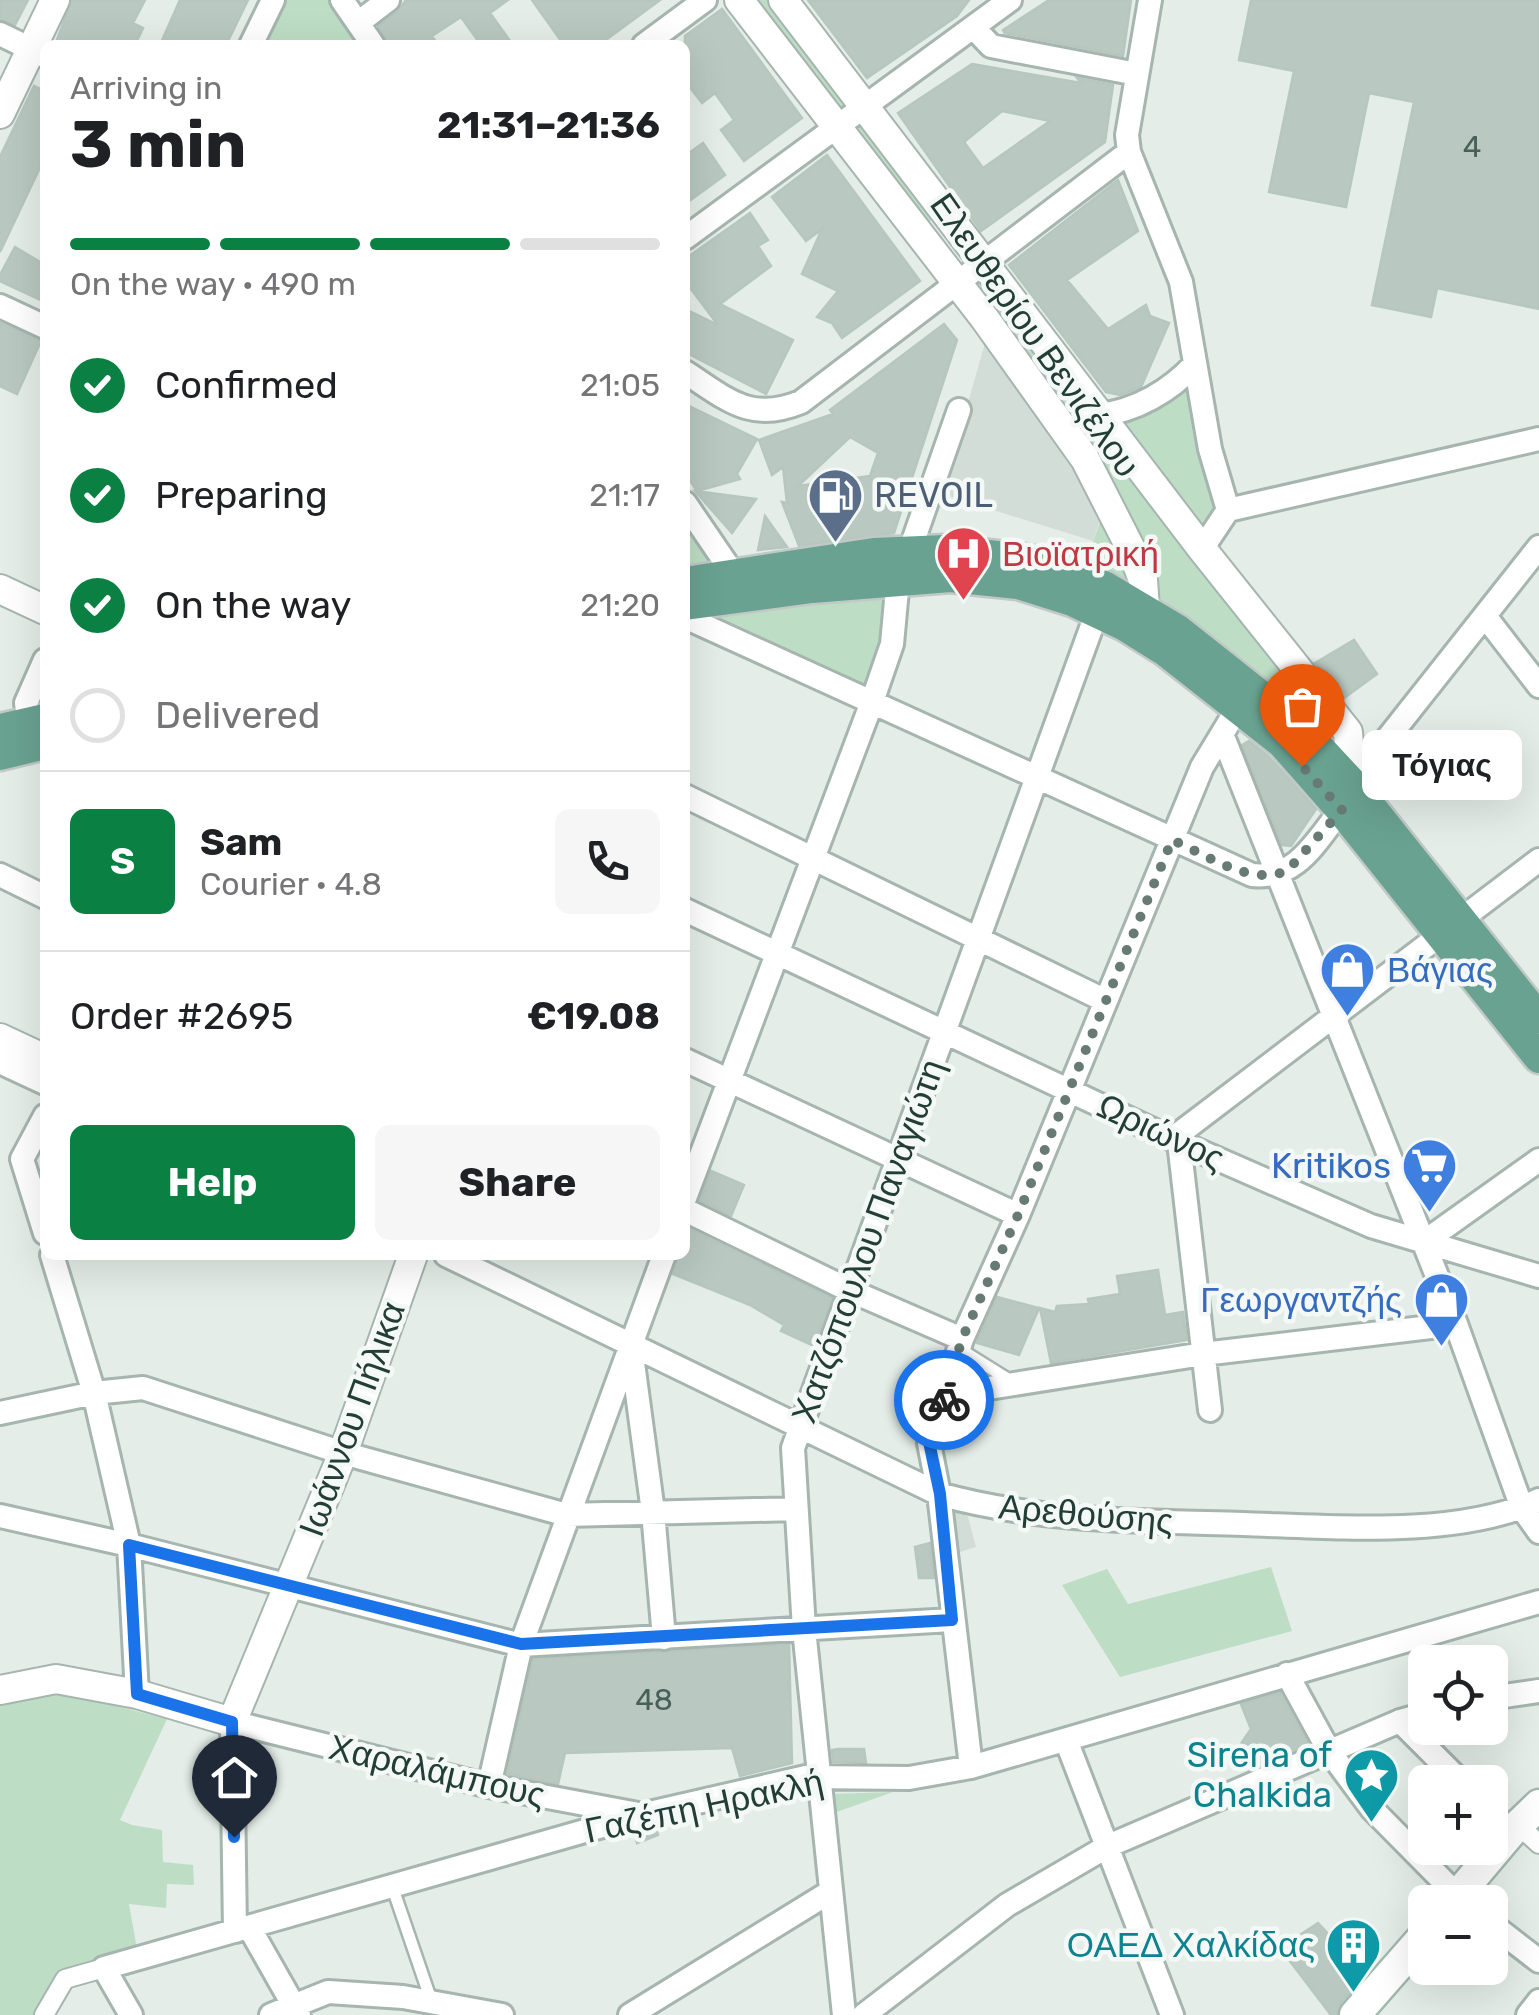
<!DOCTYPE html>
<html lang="en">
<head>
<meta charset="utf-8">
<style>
  body { margin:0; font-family:Rubik,sans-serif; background:#f6f6f6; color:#202124; height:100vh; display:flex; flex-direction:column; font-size:38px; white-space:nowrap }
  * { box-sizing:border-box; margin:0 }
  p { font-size:32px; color:#757577 }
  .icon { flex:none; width:55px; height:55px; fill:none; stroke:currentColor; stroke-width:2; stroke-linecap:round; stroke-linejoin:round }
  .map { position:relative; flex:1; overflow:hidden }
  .side { position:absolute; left:40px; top:40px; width:650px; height:1220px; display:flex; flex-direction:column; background:#fff; border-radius:15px; box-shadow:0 10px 40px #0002 }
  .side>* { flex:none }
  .fabs { position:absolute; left:1408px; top:1645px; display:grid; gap:20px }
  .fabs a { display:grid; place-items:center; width:100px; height:100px; border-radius:15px; background:#fff; box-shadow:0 10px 40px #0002; font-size:50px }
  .pin { position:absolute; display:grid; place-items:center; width:85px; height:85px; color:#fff; margin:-102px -42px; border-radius:50% 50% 50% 0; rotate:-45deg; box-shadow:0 0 10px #0007 }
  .pin .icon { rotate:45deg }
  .courier { position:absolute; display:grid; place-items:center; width:100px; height:100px; margin:-50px; border:8px solid #1a73e8; border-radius:50%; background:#fff; color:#222; box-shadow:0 2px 12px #0007 }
  .bubble { position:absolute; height:70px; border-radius:15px; background:#fff; box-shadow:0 10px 40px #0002; font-size:32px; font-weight:700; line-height:70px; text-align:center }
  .overview em { font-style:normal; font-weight:700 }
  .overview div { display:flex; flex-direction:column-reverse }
  .overview { display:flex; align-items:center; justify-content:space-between; height:170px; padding:0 30px }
  h1 { font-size:65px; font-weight:700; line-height:75px }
  .bar { display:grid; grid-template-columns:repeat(4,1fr); gap:15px 10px; align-content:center; height:120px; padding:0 30px }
  .bar i { height:12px; border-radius:8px; background:#e0e0e0 }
  .bar .selected { background:#0b8043 }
  .bar p { grid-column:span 4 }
  .line { display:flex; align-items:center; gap:25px; padding:0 30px; border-top:2px solid #e0e0e0 }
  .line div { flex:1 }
  .round { display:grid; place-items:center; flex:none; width:105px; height:105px; border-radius:15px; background:#f6f6f6 }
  ol { padding:0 30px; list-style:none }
  li { display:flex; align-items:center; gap:30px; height:110px }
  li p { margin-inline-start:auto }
  li .icon { padding:10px; border-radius:50%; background:#0b8043; color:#fff; stroke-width:4 }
  li:last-child { color:#757577 }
  li i { width:55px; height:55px; border:5px solid #e0e0e0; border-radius:50% }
  .button { display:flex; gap:20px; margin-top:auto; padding:20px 30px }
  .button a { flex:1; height:115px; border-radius:15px; background:#0b8043; color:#fff; font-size:40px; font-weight:700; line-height:115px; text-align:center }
  .button a+a { background:#f6f6f6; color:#202124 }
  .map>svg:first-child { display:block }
</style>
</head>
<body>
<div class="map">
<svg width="1539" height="2015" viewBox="0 0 1539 2015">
  <rect width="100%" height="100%" fill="#e4ede8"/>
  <path fill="#d2ddd7" d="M987 336 1075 452 1103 511 1093 541 942 494Z
    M966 1510 976 1547 953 1554 950 1511Z"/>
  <path fill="#bddec4" d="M273 0H342L373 45H251Z
    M739 0H783L944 211 916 231Z
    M982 262 1099 415 1195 364 1228 510 1202 549 1309 688 1285 712 1097 612 898 580 872 702 687 618 685 515 734 575H1081L1104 511 956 282Z
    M1271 1567 1292 1631 1120 1677 1062 1585 1107 1569 1128 1604Z
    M73 1695 167 1719 120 1820 132 1825 162 1830 163 1862 193 1865 194 1885 167 1884 166 1908 129 1904 137 1949 67 1970 44 2015H0V1705L34 1696Z
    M893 1792 831 1814V1794Z"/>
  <path fill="#b9c8c1" stroke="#b6c7bf" stroke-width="2.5" fill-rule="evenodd" d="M0 0H28L15 25 0 19Z
    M72 0H145L133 23 143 28 135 45H55Z
    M180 0H248L226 45H160Z
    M406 0H508L490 13 513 45H481L461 17 432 36 438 45H388L378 26 397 12Z
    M532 0H660L599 45H564Z
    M808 0H969L957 16 867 78Z
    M1049 0H1131L1123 56 1005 33 1003 30Z
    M1251 0H1539V309L1437 288 1431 317 1372 305 1414 102 1369 93 1346 207 1269 192 1294 71 1239 60Z
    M722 9 802 118 744 161 721 130 734 120 715 93 702 103 685 81V36Z
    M972 64 1081 83 1077 78 1113 85 1105 142 981 231 898 113ZM1002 111 1050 121 983 168 964 142Z
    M34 86 45 91V157L0 252V157Z
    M703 143 725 175 685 204V156Z
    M827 155 920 281 842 338 832 323 817 317 838 291 802 274 822 229 806 241 772 197Z
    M1118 180 1138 231 1067 280 1108 329 1146 305 1150 316 1169 323 1141 387 1120 395 1106 392 1009 265Z
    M750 213 768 240 758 246 771 266 720 304 793 340 766 394 685 352V309L718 325 685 281V259Z
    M15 247 45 265V302L0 281V275Z
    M0 323 41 341 17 394 0 386Z
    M944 324 957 340 894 533 799 546 782 502 787 503 783 467 772 475 759 440 833 414 830 410ZM850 437 878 453 870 476 798 486Z
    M685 404 757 439 737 474 740 479 697 491 685 473Z
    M695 491 756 499 732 533Z
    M765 516 787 547 758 550Z
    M1354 640 1377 674 1344 698 1315 663Z
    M1249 741 1269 757 1316 809 1291 846 1282 845 1242 745Z
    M711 1171 744 1185 731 1216 700 1201Z
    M685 1227 832 1298 814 1346 781 1331 784 1325 750 1305 673 1274 679 1255H685Z
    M1158 1270 1165 1315 1183 1312 1187 1340 1051 1363 1040 1308 1055 1312 1057 1306 1089 1304 1088 1299 1120 1294 1117 1276Z
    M997 1297 1039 1308 1019 1355 977 1343Z
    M930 1543 934 1578H919L915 1547Z
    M789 1644 792 1763 740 1776 732 1748 565 1753 558 1784 507 1774 533 1659Z
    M1280 1693 1308 1744 1250 1769 1238 1748 1251 1729 1241 1704Z
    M838 1749H864L866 1763 833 1762 832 1750Z
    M656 1827 658 1835 637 1843 634 1833Z
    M1318 1923 1366 1974 1341 2003 1337 2015H1331L1280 1948Z"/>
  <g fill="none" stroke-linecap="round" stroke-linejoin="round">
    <defs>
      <path id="service" d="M958 1348 1014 1383
        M392 1886 431 2000"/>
      <path id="pedestrian" d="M1518 1825 1539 1844
        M44 2015 65 1979 104 1968"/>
      <path id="minor" d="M342 0 373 45
        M1150 0 1127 135 1129 152 1181 282 1210 449 1228 510
        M358 23 388 0
        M973 27 991 46 1137 74
        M0 34 45 56
        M251 45 273 0
        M644 45 705 0
        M685 238 1010 0
        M0 306 45 327
        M685 372C727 399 750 423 801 402L1129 152
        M1099 415C1136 411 1170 391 1195 364
        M685 503 734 575
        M1202 549 1228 510 1539 439
        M910 550 959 410
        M1485 616 1539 686
        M687 618 1252 875C1297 880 1316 841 1341 810
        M29 723 26 703 45 660
        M1222 734 1456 1324 1522 1508 1539 1532
        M1376 753 1539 547
        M685 796 1106 1001
        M0 875 45 897
        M685 910 1172 1139 1371 1226 1539 1276
        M685 1060 1018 1215
        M0 1062 45 1083
        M45 1116 22 1159 45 1233
        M1172 1139 1539 860
        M1179 1142 1210 1410
        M685 1198 872 702 892 644 898 579
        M685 1210 849 1290 962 1339
        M1424 1242 1539 1160
        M52 1255 94 1393 129 1545 137 1694
        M446 1255 939 1494C1038 1522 1142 1521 1243 1524 1333 1527 1457 1538 1539 1500
        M631 1348 653 1512 664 1638
        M945 1395 1203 1354 1456 1324
        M0 1413 94 1393 143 1388 343 1453 567 1515 796 1509
        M0 1516 129 1545 521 1645 952 1620
        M1287 1674 1329 1751 1372 1809 1464 1902
        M1490 1698 1539 1691
        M1400 1721 1461 1782
        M1066 1740 1172 2015
        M971 1767 939 1494 929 1443 962 1339 1018 1215 1202 767 1239 706
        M489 1786 521 1645 664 1255
        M1490 1811 1511 1832
        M1490 1923 1539 1961
        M249 1927 299 2015
        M235 1931 232 1722 489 1786 638 1814
        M131 2015 104 1968 641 1815 806 1777 909 1778 971 1767 1539 1602
        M271 2015 328 1992 403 1997 502 2015
        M630 2015 830 1892
        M844 2015 804 1629 793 1448 1097 612
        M864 2015 1007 1905 1108 1846 1400 1721 1425 1714
        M1528 2015 1539 2001"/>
      <path id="tertiary" d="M739 0 985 319 1085 459 1132 551 1143 580 1145 609
        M783 0 1202 549 1348 732 1352 783
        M0 114 55 0
        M0 589 45 610
        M0 1038 45 1059
        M0 1690 56 1679 137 1694 232 1722 343 1453 413 1255"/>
      <path id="secondary" d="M1452 1902 1511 1832 1539 1805
        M1355 2015 1425 1935"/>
      <path id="primary" d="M685 582 874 553 945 550 1024 559 1056 566 1104 586 1178 630 1298 725 1352 783 1539 1018
        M685 605 812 588 950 577 1018 584 1072 601 1125 626 1165 651 1282 743 1341 810 1539 1058
        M0 729 45 719
        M0 755 45 744"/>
    </defs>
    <use href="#service" stroke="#a6b5af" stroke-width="16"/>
    <use href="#pedestrian" stroke="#a6b5af" stroke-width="22"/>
    <use href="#minor" stroke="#a6b5af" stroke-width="28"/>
    <use href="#tertiary" stroke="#a6b5af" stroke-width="32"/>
    <use href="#secondary" stroke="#a2b9b0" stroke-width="35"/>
    <use href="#primary" stroke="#c1c9c7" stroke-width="35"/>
    <use href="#service" stroke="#fff" stroke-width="11"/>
    <use href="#pedestrian" stroke="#fff" stroke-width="18"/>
    <use href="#minor" stroke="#fff" stroke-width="22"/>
    <use href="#tertiary" stroke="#fff" stroke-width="28"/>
    <use href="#secondary" stroke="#fff" stroke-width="30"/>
    <use href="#primary" stroke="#69a290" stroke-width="30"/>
    <defs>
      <path id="pedestrian-bridge" d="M1301 701 1317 690"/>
    </defs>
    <use href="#pedestrian-bridge" stroke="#a6b5af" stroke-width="22" stroke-linecap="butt"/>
    <use href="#pedestrian-bridge" stroke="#fff" stroke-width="18"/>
  </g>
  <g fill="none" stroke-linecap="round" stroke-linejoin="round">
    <path stroke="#677b74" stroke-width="10" stroke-dasharray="0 18" d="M944 1400 962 1339 1018 1215 1172 840C1206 854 1252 888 1288 870L1342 810 1302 766"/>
    <path stroke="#1a73e8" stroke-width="12" d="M234 1837 232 1722 137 1694 129 1545 521 1644 952 1620 940 1494 929 1442 944 1400"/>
  </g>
  <defs>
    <symbol id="fuel-pin" viewBox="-11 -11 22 30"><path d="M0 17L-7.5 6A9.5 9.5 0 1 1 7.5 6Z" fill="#5c6f8a" stroke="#f4f9f7"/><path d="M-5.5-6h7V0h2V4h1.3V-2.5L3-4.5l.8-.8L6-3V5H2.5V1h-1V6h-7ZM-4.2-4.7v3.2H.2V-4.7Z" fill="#fff"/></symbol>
    <symbol id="hospital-pin" viewBox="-11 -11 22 30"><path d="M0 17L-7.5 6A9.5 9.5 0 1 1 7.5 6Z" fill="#e0444e" stroke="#f4f9f7"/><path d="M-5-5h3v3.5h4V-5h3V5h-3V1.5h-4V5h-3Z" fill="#fff"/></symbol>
    <symbol id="shop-pin" viewBox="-11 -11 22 30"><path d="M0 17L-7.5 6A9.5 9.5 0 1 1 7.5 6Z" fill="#3f7fe0" stroke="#f4f9f7"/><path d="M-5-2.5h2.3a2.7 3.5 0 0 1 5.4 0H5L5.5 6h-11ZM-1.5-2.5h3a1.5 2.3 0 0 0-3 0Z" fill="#fff"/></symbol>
    <symbol id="supermarket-pin" viewBox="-11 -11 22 30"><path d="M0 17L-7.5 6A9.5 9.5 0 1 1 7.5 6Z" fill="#3f7fe0" stroke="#f4f9f7"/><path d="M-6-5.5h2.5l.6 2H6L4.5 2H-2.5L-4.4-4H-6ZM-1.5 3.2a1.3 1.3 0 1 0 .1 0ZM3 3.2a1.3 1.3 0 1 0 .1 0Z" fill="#fff"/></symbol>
    <symbol id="sight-pin" viewBox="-11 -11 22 30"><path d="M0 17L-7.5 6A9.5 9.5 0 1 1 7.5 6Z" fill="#0f9aa8" stroke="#f4f9f7"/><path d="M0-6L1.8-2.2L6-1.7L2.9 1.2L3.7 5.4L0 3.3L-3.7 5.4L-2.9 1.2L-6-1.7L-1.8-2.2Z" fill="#fff"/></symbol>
    <symbol id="building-pin" viewBox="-11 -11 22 30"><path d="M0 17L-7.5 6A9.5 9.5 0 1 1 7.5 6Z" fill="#0f9aa8" stroke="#f4f9f7"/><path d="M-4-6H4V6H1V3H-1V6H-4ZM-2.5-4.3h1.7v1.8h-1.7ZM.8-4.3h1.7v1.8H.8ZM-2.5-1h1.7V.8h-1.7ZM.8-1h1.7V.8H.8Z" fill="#fff"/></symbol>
  </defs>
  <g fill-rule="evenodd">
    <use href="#fuel-pin" x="804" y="464" width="63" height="86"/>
    <use href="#hospital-pin" x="932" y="522" width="63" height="86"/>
    <use href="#shop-pin" x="1316" y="938" width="63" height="86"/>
    <use href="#supermarket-pin" x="1398" y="1134" width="63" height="86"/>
    <use href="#shop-pin" x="1410" y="1268" width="63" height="86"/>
    <use href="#sight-pin" x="1340" y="1744" width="63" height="86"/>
    <use href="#building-pin" x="1322" y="1914" width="63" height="86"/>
  </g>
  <g text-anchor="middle" stroke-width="9" stroke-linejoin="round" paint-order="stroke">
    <g font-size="30" fill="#486059">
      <text x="1472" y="157">4</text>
      <text x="654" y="1710">48</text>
    </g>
    <g font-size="35" fill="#233e36" stroke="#f4f9f7">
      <text transform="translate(1035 335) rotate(55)" y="12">Ελευθερίου Βενιζέλου</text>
      <text transform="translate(1161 1132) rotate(25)" y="12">Ωριώνος</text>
      <text transform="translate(868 1241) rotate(-70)" y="12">Χατζόπουλου Παναγιώτη</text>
      <text transform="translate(352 1419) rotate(-70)" y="12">Ιωάννου Πήλικα</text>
      <text transform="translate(1086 1514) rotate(5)" y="12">Αρεθούσης</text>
      <text transform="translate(437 1771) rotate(13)" y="12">Χαραλάμπους</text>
      <text transform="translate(704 1806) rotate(-12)" y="12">Γαζέπη Ηρακλή</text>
    </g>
    <g font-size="35" fill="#4e5e75" stroke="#f4f9f7" text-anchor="start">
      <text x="874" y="507">REVOIL</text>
    </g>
    <g font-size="35" fill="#be3a42" stroke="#f4f9f7" text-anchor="start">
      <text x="1002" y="566">Βιοϊατρική</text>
    </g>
    <g font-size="35" fill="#366cbe" stroke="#f4f9f7" text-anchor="end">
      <text x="1387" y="982" text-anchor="start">Βάγιας</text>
      <text x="1391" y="1178">Kritikos</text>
      <text x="1402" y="1312">Γεωργαντζής</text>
    </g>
    <g font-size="35" fill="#0d838f" stroke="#f4f9f7" text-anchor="end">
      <text x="1332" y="1767">Sirena of<tspan x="1332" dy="40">Chalkida</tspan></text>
      <text x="1315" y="1957">ΟΑΕΔ Χαλκίδας</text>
    </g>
  </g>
</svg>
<div class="fabs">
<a><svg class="icon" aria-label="locate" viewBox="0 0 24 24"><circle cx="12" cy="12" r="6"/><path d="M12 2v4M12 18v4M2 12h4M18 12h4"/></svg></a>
<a>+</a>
<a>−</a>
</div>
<div class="pin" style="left:1302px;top:766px;background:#ea580c"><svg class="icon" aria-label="bag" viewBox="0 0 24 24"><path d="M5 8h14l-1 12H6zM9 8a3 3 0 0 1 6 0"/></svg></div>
<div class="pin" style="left:234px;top:1837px;background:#1f2937"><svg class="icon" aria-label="home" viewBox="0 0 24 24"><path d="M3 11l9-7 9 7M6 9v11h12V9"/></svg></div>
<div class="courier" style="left:944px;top:1400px"><svg class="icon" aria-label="bike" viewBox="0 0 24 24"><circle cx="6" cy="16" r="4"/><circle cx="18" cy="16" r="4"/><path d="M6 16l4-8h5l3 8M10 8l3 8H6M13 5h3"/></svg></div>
<div class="bubble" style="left:1362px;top:730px;width:160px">Τόγιας</div>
<section class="side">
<div class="overview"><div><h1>3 min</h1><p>Arriving in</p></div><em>21:31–21:36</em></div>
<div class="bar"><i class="selected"></i><i class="selected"></i><i class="selected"></i><i></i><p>On the way · 490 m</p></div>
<ol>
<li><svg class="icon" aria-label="check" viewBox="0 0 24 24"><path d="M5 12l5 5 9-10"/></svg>Confirmed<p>21:05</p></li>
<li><svg class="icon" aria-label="check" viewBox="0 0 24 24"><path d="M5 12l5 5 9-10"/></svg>Preparing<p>21:17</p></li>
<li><svg class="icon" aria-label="check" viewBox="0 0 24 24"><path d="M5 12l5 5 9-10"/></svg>On the way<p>21:20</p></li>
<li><i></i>Delivered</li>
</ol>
<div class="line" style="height:180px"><b class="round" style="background:#0b8043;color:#fff">S</b><div><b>Sam</b><p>Courier · 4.8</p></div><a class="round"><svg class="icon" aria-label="phone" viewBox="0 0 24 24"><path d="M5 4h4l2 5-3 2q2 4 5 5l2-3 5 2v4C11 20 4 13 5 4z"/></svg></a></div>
<div class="line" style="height:130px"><div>Order #2695</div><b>€19.08</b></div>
<div class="button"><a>Help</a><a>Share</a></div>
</section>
</div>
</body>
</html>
